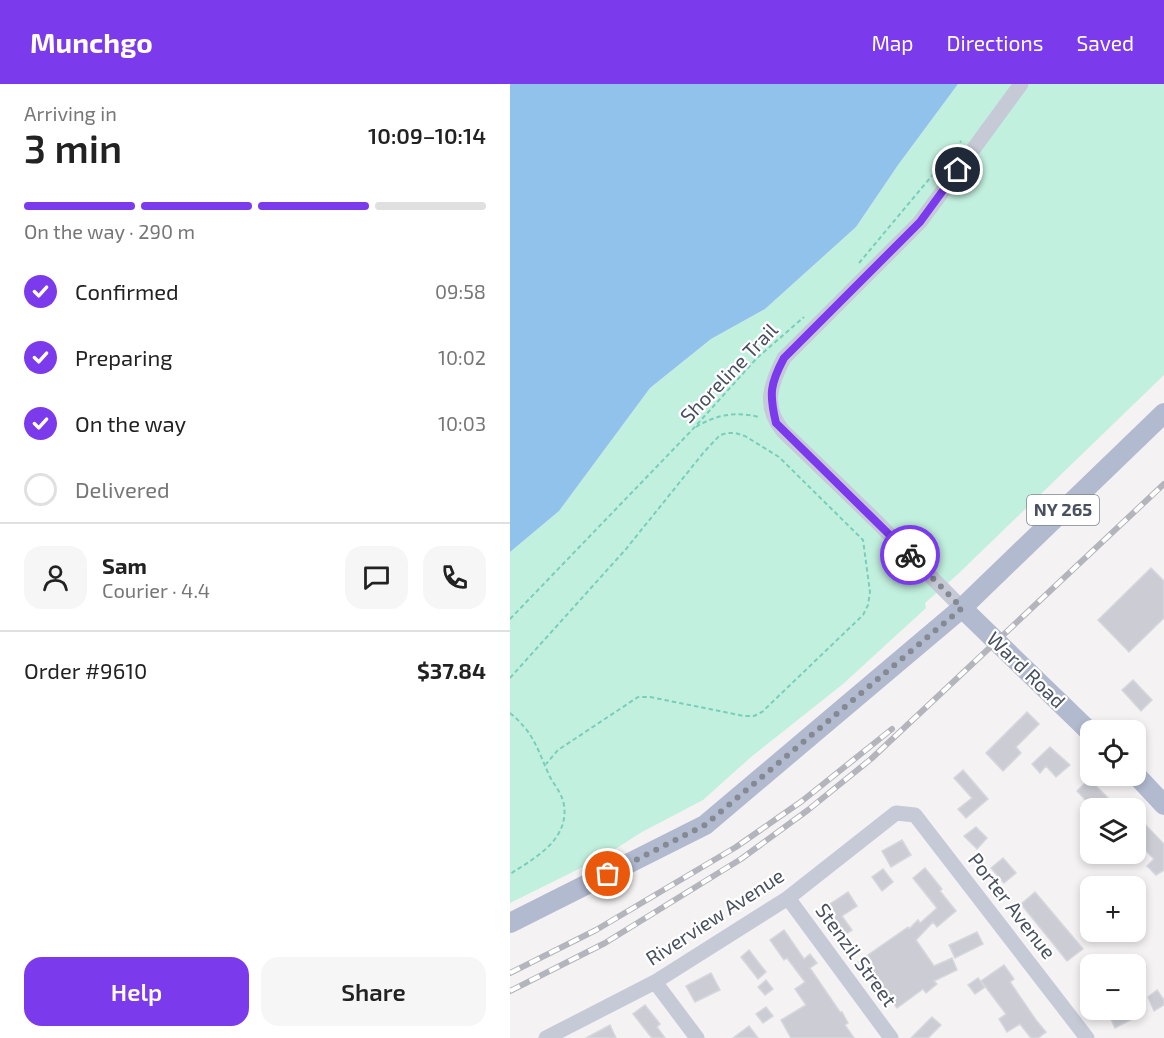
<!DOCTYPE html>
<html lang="en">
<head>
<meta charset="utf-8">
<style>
  body { margin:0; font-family:"Exo 2",sans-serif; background:#f6f6f6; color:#222; height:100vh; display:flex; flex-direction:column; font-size:22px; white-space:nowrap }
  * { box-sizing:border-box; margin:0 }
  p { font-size:20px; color:#767676 }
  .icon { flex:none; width:33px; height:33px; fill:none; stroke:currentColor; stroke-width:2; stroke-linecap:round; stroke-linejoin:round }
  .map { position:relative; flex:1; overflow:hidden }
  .side { display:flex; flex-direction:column; background:#fff; width:510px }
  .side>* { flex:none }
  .tools { position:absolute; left:570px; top:636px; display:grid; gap:12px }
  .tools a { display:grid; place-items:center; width:66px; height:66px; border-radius:12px; background:#fff; box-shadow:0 3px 9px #0003; font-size:30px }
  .pin { position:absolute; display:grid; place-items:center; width:51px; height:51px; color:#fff; margin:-26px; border:3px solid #fff; border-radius:50%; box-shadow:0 2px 6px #0007 }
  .courier { position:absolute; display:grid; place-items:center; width:60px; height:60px; margin:-30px; border:4px solid #7c3aed; border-radius:50%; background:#fff; color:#222; box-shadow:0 2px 8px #0007 }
  .head em { font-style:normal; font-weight:600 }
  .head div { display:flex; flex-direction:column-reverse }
  .head { display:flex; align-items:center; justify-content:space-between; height:102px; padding:0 24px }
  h1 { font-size:39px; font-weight:600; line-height:45px }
  .bar { display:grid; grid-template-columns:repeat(4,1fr); gap:9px 6px; align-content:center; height:72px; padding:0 24px }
  .bar i { height:8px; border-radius:4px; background:#e0e0e0 }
  .bar .active { background:#7c3aed }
  .bar p { grid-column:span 4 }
  .line { display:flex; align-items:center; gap:15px; padding:0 24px; border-top:2px solid #e0e0e0 }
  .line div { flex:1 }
  .round { display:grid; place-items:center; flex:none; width:63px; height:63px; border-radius:18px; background:#f6f6f6 }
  ol { padding:0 24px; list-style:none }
  li { display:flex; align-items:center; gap:18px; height:66px }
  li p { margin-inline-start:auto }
  li .icon { padding:6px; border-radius:50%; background:#7c3aed; color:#fff; stroke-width:4 }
  li:last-child { color:#767676 }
  li i { width:33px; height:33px; border:3px solid #e0e0e0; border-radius:50% }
  .cta { display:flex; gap:12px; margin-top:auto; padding:12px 24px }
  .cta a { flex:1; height:69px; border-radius:18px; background:#7c3aed; color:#fff; font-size:24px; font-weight:600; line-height:69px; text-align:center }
  .cta a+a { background:#f6f6f6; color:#222 }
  header { display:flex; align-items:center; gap:36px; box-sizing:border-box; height:84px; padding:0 30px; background:#7c3aed; color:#fff }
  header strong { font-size:28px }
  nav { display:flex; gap:33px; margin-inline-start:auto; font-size:21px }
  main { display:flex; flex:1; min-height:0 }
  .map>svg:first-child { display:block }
</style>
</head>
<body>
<header>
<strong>Munchgo</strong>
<nav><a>Map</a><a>Directions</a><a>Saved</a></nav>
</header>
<main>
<section class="side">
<div class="head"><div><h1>3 min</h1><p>Arriving in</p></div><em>10:09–10:14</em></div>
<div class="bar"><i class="active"></i><i class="active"></i><i class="active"></i><i></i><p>On the way · 290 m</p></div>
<ol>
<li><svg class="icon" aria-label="check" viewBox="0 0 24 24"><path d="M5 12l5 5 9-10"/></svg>Confirmed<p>09:58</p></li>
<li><svg class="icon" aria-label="check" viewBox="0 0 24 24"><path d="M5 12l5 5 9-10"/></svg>Preparing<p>10:02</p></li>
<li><svg class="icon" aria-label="check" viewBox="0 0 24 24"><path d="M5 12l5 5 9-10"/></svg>On the way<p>10:03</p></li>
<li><i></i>Delivered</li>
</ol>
<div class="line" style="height:108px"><a class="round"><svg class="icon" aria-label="person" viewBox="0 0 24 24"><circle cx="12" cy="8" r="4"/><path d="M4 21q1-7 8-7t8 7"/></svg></a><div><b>Sam</b><p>Courier · 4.4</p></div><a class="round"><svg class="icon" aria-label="chat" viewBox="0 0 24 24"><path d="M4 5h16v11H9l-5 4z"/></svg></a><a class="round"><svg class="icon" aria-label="phone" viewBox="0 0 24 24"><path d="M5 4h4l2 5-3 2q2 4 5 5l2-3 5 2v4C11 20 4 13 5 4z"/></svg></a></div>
<div class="line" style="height:78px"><div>Order #9610</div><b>$37.84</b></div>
<div class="cta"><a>Help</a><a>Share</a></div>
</section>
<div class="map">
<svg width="654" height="954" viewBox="0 0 654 954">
  <rect width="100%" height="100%" fill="#f4f2f2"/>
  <path fill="#c2f0df" d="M448 0H654V291L447 491 415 519 416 524 333 600 241 673 193 716 132 748 91 774 0 819V468L49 427 140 304 201 255 255 225 346 143 388 81Z"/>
  <path fill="#90c2ec" d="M0 0H448L388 81 346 143 255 225 201 255 140 304 49 427 0 468Z"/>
  <path fill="#cccdd4" stroke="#d6d6dd" stroke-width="1.5" d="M641 484 654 497V534L619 568 588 536Z
    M623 596 642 616 631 627 612 606Z
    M517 628 529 640 506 663 511 669 493 687 476 669Z
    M540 663 560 681 546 693 536 682 530 689 522 680Z
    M453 686 478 715 456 734 448 725 462 714 444 694Z
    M579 695 608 724H583L567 707Z
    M626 731 654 760V786L646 791 637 782 644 775 626 757Z
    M466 743 477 754 467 765 454 752Z
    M392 756 401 771 381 783 372 767Z
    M493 774 506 789 494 799 481 784Z
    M415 784 432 805 430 807 446 827 427 843 423 838 406 856 424 882 442 874 447 886 424 897 427 900 416 909 413 905 387 924 372 904 368 906 348 878 398 843 399 845 408 836 410 839 427 824 403 794Z
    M373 785 383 798 372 807 362 793Z
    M338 808 347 822 332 832 342 846 330 854 311 826Z
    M525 808 573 865 557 877 511 820Z
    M274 846 294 875 300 870 307 879 300 884 330 928H332L338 939 335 941 344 954H281L271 936 296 921 285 905 295 898 277 874 274 876 260 856Z
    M467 848 473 860 445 874 439 861Z
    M239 866 256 888 248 895 231 873Z
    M494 881 504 895 500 898 526 936 536 948 528 954H521L510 940 497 948 489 935 496 930 471 897Z
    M201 889 210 906 185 918 176 902Z
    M468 894 475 903 465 910 458 901Z
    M256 896 263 905 255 911 248 903Z
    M647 906 654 916V921L644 927 638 913Z
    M135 921 150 940 147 943 155 954H142L123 930Z
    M256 923 263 932 253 939 246 930Z
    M610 926H620L624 934 605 944 599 931Z
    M422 933 431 941 418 954H401Z
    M100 941 106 954H76Z
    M239 942 248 954H223Z"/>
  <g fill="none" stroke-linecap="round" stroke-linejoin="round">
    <path stroke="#7aceb9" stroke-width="2" stroke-dasharray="4.5 3" stroke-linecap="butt" d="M349 179 451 57
      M186 343C205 331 226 327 249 333
      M0 535 182 346 247 274 294 233
      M0 594 116 465 194 368 210 351 217 349H225L235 352 269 373 353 456 360 508 358 521 353 531 252 628 244 632H234L140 613H128L48 666 36 680
      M0 629C24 649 27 664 39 691 44 701 52 709 54 721 59 756 25 774 0 790"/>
    <path stroke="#c6cad6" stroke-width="15" d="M452 524 364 435 273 347C252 322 261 299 274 274L410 138 511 0
      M278 814 381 954
      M145 898 187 954
      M36 954 145 898 278 814 386 729 405 731 577 954"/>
    <path stroke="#b2bad0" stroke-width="20" d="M452 524 580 648
      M626 691 654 721
      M0 839 195 741 452 524 654 329"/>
    <defs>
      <path id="rail" d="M0 889 86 846 226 763 292 717 382 645
        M0 907 95 859 231 775 298 726 361 675 654 400"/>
    </defs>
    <use href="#rail" stroke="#b4b5bc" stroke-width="6"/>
    <use href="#rail" stroke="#fff" stroke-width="4" stroke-dasharray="11" stroke-linecap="butt"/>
  </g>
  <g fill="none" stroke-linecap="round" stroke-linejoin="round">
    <path stroke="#858992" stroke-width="6" stroke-dasharray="0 10.8" d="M98 790 195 741 452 524 400 471"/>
    <path stroke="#7c3aed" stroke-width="8" d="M400 471 266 339C259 310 260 300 274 274L410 138 448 86"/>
  </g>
  <g text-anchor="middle" stroke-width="4.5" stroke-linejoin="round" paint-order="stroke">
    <rect fill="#fff" stroke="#80848f" stroke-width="1.5" x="517" y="411" width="72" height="30" rx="4.5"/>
    <g font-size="18" font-weight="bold" fill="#49505f">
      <text x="553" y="432">NY 265</text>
    </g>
    <g font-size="20" fill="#49505f" stroke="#fff">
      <text transform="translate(219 289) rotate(-46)" y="7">Shoreline Trail</text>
      <text transform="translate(516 586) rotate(44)" y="7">Ward Road</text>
      <text transform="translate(502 822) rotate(52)" y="7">Porter Avenue</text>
      <text transform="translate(205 833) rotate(-33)" y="7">Riverview Avenue</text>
      <text transform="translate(346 871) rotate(54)" y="7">Stenzil Street</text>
    </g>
  </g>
</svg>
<div class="tools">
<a><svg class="icon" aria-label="locate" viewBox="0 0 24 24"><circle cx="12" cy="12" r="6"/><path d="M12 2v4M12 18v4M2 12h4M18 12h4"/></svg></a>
<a><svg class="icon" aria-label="layers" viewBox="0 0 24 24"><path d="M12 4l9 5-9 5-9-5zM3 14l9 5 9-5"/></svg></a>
<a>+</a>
<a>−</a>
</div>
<div class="pin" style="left:98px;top:790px;background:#ea580c"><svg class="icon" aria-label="bag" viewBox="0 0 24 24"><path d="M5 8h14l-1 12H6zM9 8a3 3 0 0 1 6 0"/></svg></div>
<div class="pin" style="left:448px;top:86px;background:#1f2937"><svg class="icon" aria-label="home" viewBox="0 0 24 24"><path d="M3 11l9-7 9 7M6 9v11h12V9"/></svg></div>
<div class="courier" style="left:400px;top:471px"><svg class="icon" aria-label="bike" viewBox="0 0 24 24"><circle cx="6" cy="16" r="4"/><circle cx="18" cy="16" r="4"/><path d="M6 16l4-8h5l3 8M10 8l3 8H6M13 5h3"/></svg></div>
</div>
</main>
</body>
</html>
